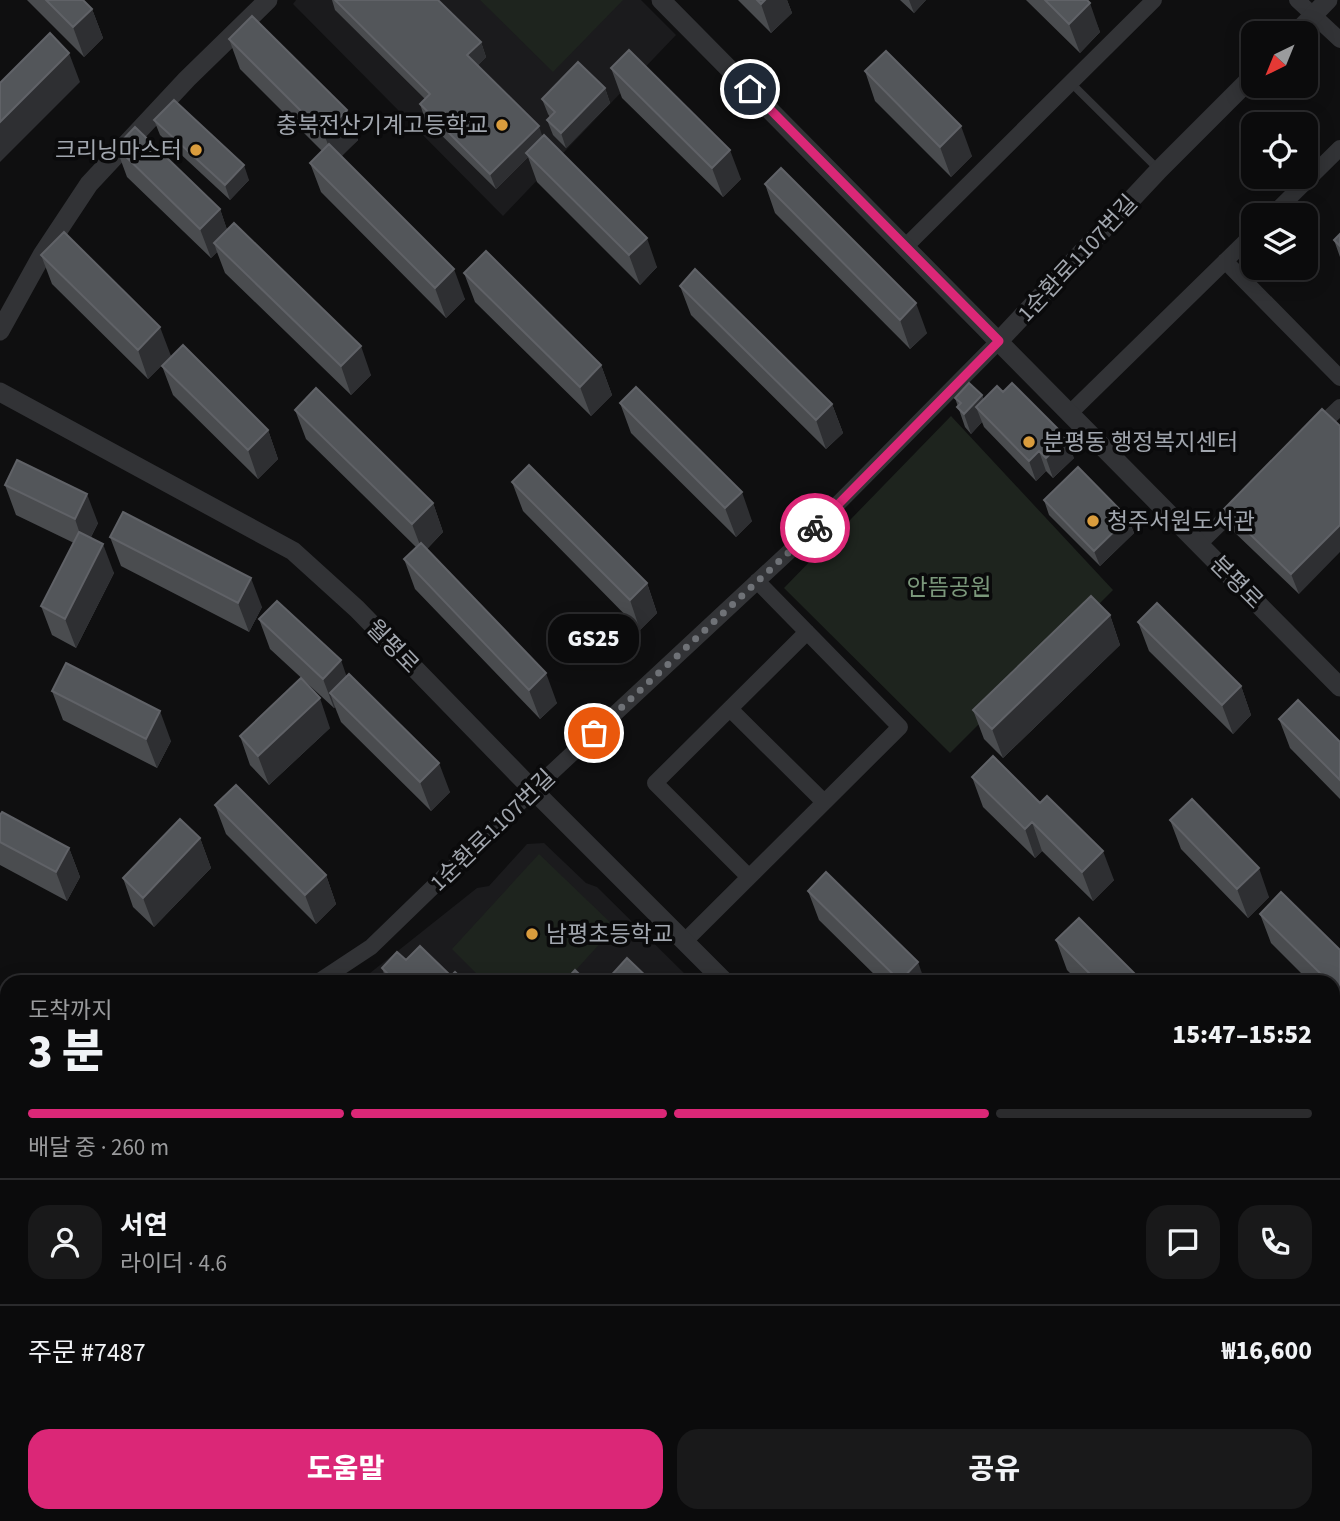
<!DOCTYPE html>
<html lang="ko">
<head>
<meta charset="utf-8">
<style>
  body { margin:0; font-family:"Source Sans 3","Noto Sans KR",sans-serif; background:#19191a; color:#f1f3f6; height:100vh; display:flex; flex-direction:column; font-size:26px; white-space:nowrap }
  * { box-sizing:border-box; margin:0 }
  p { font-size:23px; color:#9a9b9d }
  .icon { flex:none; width:38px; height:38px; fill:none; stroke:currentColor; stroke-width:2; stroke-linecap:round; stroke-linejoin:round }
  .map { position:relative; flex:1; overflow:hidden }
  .drawer { position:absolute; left:0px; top:975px; width:1340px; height:548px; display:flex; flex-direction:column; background:#0b0b0c; border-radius:21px 21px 0 0; box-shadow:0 4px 18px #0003,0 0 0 2px #2b2b2d }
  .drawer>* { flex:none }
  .needle { width:46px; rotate:223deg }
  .controls { position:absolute; left:1241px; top:21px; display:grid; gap:14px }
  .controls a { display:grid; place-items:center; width:77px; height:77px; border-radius:14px; background:#0b0b0c; box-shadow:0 4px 18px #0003,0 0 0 2px #2b2b2d; font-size:35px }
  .pin { position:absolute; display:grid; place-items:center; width:60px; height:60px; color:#fff; margin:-30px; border:4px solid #fff; border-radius:50%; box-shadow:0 2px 7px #0007 }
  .courier { position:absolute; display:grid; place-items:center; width:70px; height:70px; margin:-35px; border:5px solid #db2777; border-radius:50%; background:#fff; color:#222; box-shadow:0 2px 9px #0007 }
  .bubble { position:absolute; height:49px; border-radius:21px; background:#0b0b0c; box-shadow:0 4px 18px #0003,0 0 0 2px #2b2b2d; font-size:23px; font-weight:800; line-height:49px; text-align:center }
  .overview em { font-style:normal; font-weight:800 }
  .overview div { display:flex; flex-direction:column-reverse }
  .overview { display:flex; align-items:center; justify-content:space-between; height:119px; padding:0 28px }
  h1 { font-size:46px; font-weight:800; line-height:52px }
  .bar { display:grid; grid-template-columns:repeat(4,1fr); gap:10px 7px; align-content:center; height:84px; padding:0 28px }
  .bar i { height:9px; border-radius:5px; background:#2b2b2d }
  .bar .selected { background:#db2777 }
  .bar p { grid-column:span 4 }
  .line { display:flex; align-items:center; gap:18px; padding:0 28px; border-top:2px solid #2b2b2d }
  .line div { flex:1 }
  .round { display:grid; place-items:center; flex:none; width:74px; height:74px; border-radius:21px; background:#19191a }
  .button { display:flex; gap:14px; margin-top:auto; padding:14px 28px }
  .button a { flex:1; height:80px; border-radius:21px; background:#db2777; color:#fff; font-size:28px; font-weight:800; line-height:80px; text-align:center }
  .button a+a { background:#19191a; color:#f1f3f6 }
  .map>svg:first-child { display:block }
</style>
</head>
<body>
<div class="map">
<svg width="1340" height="1521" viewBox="0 0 1340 1521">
  <rect width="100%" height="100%" fill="#0f0f10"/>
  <path fill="#1b1b1d" d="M296 0H641L676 35 503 216 293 4Z
    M544 843 586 883 597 887 693 982 360 981 477 888 489 886 527 844Z"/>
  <path fill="#1e241e" d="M480 0H623L553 72Z
    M951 416 1113 590 950 753 784 588Z
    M539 854 615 927 565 982H485L452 949Z"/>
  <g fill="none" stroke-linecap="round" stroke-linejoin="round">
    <path stroke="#323336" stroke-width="8" d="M1071 83 1159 170
      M591 1521 596 1516"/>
    <path stroke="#323336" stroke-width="16" d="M1297 0 1340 40
      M1272 215 1340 148
      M905 247 1154 0
      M1225 261 1340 378
      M1070 413 1253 234
      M1316 430 1340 407
      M1199 544 1242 502
      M730 709 824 802
      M749 877 655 783 807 632
      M685 941 900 727 757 581
      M318 982 371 947 533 790 807 535 999 341
      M0 1127 7 1131
      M0 1195 7 1185
      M0 1269 7 1274
      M1334 1385 1340 1383
      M0 1447 7 1451
      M100 1516 108 1521
      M357 1516 365 1521
      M626 1516 635 1521
      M445 1521 449 1516
      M1011 1521 1018 1516"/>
    <path stroke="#323336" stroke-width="19" d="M661 0 1340 687
      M1296 33 1328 0
      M0 331 42 255 89 184 187 79 268 0
      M999 341 1159 170 1253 76
      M0 392 293 551 357 609 533 790 725 982
      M0 1056 7 1061
      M1334 1205 1340 1201
      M727 1516 734 1521"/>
    <path stroke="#3f4044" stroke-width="23" d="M1176 1516V1521"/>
  </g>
  <path fill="#4a4c4f" d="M27 0H83L92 9 103 38 84 57Z
    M332 0H438L481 42 486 57 478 65 542 137 657 267 640 285 537 182 528 157 496 189 425 119 420 104 425 99 335 10Z
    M738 0H787L792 13 771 33Z
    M900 0H926L914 13Z
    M1026 0H1087L1100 32 1080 53Z
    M229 39 347 110 358 140 341 156 465 299 446 318 321 192 310 163 322 151 240 69Z
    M611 68 741 179 723 197 622 98Z
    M865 71 972 156 951 177 875 101Z
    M605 88 610 103 566 148 553 135 547 120 550 117 548 114 542 99Z
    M154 120 249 180 230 200 160 135Z
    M116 147 220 209 227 230 371 375 351 395 225 273 217 252 211 258 127 177Z
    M765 184 927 333 910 349 775 213Z
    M1340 234V257L1334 240Z
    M41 255 171 356 148 379 52 284Z
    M464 273 601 365 612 395 591 416 475 302Z
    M680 286 832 404 843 433 826 449 691 315Z
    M162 366 268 430 278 459 258 479 173 395Z
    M982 395 984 400 1074 458 1053 478 1046 471 1036 481 984 427 982 422 971 434 965 427 955 398Z
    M620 403 752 521 736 537 631 433Z
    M1322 409 1299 594 1231 529 1224 509Z
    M295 410 433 503 443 532 427 549 557 703 540 719 415 589 404 559 417 548 306 439Z
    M512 482 647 583 657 613 640 630 523 511Z
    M5 485 98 523 91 537 114 573 76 648 52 635 41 606 74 543 16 515Z
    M1044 500 1128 518 1134 533 1100 566 1049 515Z
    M110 537 262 607 249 632 121 566Z
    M1110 615 1120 645 1003 758 984 739 973 710Z
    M259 619 347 676 450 792 431 811 341 722 335 707 334 708 270 649Z
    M1138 622 1241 686 1251 715 1233 734 1149 651Z
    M52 691 171 741 157 768 63 720Z
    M1279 719 1340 742V799L1290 748Z
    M330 728 269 785 250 765 240 736Z
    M972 777 1114 880 1093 901 1042 851 1035 858 983 807Z
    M215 805 326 875 336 904 316 924 226 834Z
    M1170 820 1269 897 1248 918 1181 849Z
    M200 838 211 868 154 927 133 907 123 878Z
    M0 842 69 848 80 877 67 901 0 865Z
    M808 891 925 982H882L819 920Z
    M1260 914 1340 950V1011L1334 1005V982H1310L1271 943Z
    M1056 940 1143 982H1079L1067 970Z
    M406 960 451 976 465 982H387L382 968Z
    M390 1516H429L425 1521H398Z"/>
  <path fill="#2e2f32" d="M765 0H787L792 13 771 33 761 4Z
    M909 0H926L914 13Z
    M1090 3 1100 32 1080 53 1069 24Z
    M92 9 103 38 84 57 73 27Z
    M481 42 486 57 473 70 467 55Z
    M69 53 80 82 0 162V122Z
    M605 88 610 103 566 148 561 133Z
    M347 110 358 140 335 163 324 134Z
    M539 126 544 141 526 153 528 157 496 189 490 174Z
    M961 126 972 156 951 177 940 147Z
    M730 150 741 179 723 197 712 168Z
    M244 165 249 180 230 200 225 185Z
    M220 209 230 238 214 243 217 252 211 258 200 229Z
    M647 238 657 267 640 285 629 255Z
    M454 269 465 299 446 318 435 288Z
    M916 303 927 333 910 349 900 320Z
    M160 327 171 356 148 379 138 350Z
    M361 346 371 375 351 395 341 366Z
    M601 365 612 395 591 416 580 387Z
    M982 395 989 415 976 407 982 422 971 434 964 414Z
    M832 404 843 433 826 449 816 420Z
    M268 430 278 459 258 479 248 450Z
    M1067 438 1074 458 1053 478 1046 458Z
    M1039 451 1046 471 1036 481 1029 461Z
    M742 492 752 521 736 537 725 508Z
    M87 494 98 523 85 549 75 519Z
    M433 503 443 532 423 553 412 524Z
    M1128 518 1134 533 1100 566 1094 551Z
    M1340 525V552L1299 594 1291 574Z
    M103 544 114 573 76 648 65 619Z
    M251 578 262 607 249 632 238 603Z
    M647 583 657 613 640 630 630 600Z
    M1110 615 1120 645 1003 758 992 729Z
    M341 660 351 689 330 693 335 707 334 708 323 679Z
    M546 673 557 703 540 719 529 690Z
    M1241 686 1251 715 1233 734 1222 705Z
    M320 698 330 728 269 785 258 756Z
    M160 711 171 741 157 768 146 739Z
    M439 763 450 792 431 811 420 782Z
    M1032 822 1042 851 1035 858 1025 829Z
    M200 838 211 868 154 927 143 898Z
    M69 848 80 877 67 901 56 872Z
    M1103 851 1114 880 1093 901 1082 872Z
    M1259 868 1269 897 1248 918 1237 889Z
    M326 875 336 904 316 924 305 895Z
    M918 962 925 982H900V981Z
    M409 1516H429L425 1521H411Z"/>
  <path fill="#53565a" stroke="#606267" stroke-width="2" d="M46 0H83L92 9 73 27Z
    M335 0H438L481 42 467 55 539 126 490 174 420 104 430 94Z
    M757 0H765L761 4Z
    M1045 0H1087L1090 3 1069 24Z
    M252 16 347 110 324 134 229 39Z
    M50 33 69 53 0 122V83Z
    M629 50 730 150 712 168 611 68Z
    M886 51 961 126 940 147 865 71Z
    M578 62 605 88 561 133 547 120 555 112 542 99Z
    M174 100 244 165 225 185 154 120Z
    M135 127 220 209 200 229 116 147Z
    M544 135 647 238 629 255 526 153Z
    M329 144 454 269 435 288 310 163Z
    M781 168 916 303 900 320 765 184Z
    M234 223 361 346 341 366 214 243Z
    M64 232 160 327 138 350 41 255Z
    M1340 234V246L1334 240Z
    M486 251 601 365 580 387 464 273Z
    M695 269 832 404 816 420 680 286Z
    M183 345 268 430 248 450 162 366Z
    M969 383 982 395 964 414 957 407 961 403 955 398Z
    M1012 383 1067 438 1046 458 1039 451 1029 461 976 407 997 386 1003 392Z
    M636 387 742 492 725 508 620 403Z
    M316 388 433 503 412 524 295 410Z
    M1322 409 1340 426V525L1291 574 1224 509Z
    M17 460 87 494 75 519 5 485Z
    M529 465 647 583 630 600 512 482Z
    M1078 467 1128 518 1094 551 1044 500Z
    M123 512 251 578 238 603 110 537Z
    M79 532 103 544 65 619 41 606Z
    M421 543 546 673 529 690 404 559Z
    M1091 596 1110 615 992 729 973 710Z
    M277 601 341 660 323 679 259 619Z
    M1157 603 1241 686 1222 705 1138 622Z
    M66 663 160 711 146 739 52 691Z
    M349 674 439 763 420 782 330 693Z
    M301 678 320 698 258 756 240 736Z
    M1298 700 1340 742V780L1279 719Z
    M993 756 1040 803 1047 796 1103 851 1082 872 1032 822 1025 829 972 777Z
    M236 785 326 875 305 895 215 805Z
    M1192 799 1259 868 1237 889 1170 820Z
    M2 812 69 848 56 872 0 842V815Z
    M180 819 200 838 143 898 123 878Z
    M826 872 918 962 900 981 808 891Z
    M1281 892 1340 950V992L1334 986V982H1329L1260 914Z
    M1079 918 1143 982H1098L1056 940Z
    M420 946 451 976 455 972 465 982H396L382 968 397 952 406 960Z
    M627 958 652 982H609L607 980Z
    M575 970 587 982H564Z"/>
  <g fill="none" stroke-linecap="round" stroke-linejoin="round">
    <path stroke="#6f7277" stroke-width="7" stroke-dasharray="0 12.6" d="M594 733 815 528"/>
    <path stroke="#db2777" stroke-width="9" d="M750 89 999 341 815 528"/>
  </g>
  <g fill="#d99c3d" stroke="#0a0a0b" stroke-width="2.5">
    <circle cx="502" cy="125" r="7"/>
    <circle cx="196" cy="150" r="7"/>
    <circle cx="1029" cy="442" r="7"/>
    <circle cx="1093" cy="521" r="7"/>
    <circle cx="532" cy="934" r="7"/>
  </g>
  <g text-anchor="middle" stroke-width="7" stroke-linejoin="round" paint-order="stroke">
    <g font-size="23" fill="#a2a7af" stroke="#0a0a0b" text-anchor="start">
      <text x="488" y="133" text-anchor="end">충북전산기계고등학교</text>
      <text x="182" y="158" text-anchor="end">크리닝마스터</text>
      <text x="1043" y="450">분평동 행정복지센터</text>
      <text x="1107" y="529">청주서원도서관</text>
      <text x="546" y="942">남평초등학교</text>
    </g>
    <g font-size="23" fill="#a2a7af" stroke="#0a0a0b">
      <text transform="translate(1077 258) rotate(-47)" y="8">1순환로1107번길</text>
      <text transform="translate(1237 582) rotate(45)" y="8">분평로</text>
      <text transform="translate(393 646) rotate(46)" y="8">월평로</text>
      <text transform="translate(492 830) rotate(-44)" y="8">1순환로1107번길</text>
    </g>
    <g font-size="23" fill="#7b987b" stroke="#0a0a0b">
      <text x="949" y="595">안뜸공원</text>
    </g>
  </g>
</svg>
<div class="controls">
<a><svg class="needle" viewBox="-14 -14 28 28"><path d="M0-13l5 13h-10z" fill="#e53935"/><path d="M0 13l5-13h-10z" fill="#9a9b9d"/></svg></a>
<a><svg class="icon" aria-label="locate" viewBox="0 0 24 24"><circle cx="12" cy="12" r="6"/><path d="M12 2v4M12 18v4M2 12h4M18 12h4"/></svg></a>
<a><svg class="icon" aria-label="layers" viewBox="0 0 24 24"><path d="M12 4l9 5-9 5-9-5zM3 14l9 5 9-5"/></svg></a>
</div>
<div class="pin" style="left:594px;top:733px;background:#ea580c"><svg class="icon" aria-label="bag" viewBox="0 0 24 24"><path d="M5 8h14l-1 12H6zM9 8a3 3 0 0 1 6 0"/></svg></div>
<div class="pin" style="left:750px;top:89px;background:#1f2937"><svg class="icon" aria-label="home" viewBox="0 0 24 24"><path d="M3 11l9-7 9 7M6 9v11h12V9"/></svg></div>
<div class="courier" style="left:815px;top:528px"><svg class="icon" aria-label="bike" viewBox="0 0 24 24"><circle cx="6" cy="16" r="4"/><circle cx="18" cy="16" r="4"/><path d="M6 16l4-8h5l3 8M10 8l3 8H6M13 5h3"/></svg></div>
<div class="bubble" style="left:548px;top:614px;width:91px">GS25</div>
<section class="drawer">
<div class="overview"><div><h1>3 분</h1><p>도착까지</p></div><em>15:47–15:52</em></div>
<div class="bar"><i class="selected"></i><i class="selected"></i><i class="selected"></i><i></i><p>배달 중 · 260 m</p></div>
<div class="line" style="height:126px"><a class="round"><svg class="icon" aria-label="person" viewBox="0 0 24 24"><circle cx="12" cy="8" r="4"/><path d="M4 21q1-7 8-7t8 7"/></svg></a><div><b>서연</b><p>라이더 · 4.6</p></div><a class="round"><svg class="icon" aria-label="chat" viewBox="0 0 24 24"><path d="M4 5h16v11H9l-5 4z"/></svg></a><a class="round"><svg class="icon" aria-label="phone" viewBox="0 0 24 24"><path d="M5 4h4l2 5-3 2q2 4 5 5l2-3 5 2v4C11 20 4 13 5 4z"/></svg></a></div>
<div class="line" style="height:91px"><div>주문 #7487</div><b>₩16,600</b></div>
<div class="button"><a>도움말</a><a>공유</a></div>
</section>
</div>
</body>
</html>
